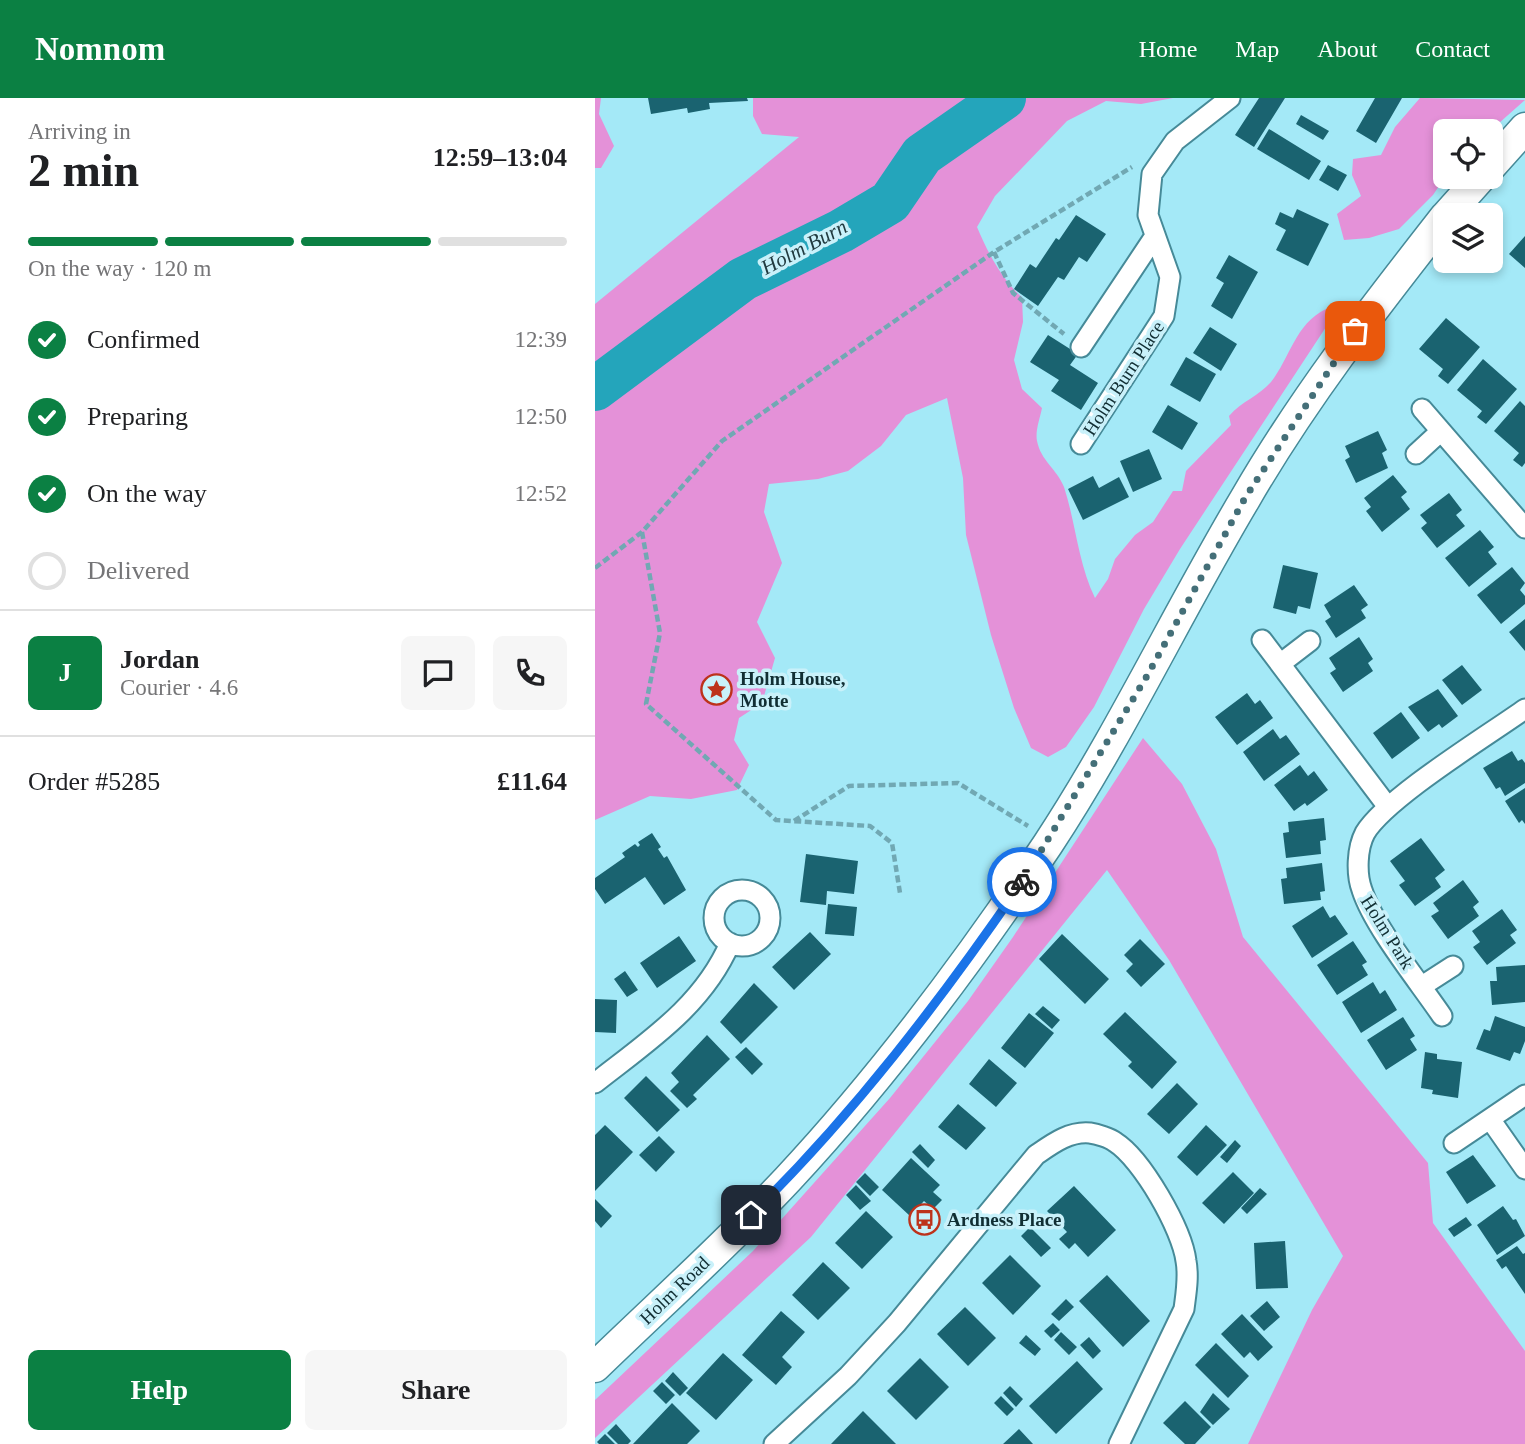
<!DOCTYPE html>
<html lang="en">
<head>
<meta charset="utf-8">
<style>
  body { margin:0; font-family:"Times New Roman",serif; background:#f6f6f6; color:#202124; height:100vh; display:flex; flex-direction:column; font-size:26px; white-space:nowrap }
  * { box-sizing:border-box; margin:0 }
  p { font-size:23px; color:#757577 }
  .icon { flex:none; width:38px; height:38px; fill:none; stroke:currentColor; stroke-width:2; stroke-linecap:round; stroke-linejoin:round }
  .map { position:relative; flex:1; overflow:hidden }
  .details { display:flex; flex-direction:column; background:#fff; width:595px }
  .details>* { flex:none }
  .buttons { position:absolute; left:838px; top:21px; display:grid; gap:14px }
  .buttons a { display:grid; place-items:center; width:70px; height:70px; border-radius:10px; background:#fff; box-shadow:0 4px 10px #0003; font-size:35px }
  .pin { position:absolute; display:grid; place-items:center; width:60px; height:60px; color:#fff; margin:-30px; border-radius:14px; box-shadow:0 4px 10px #0006 }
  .courier { position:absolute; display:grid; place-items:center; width:70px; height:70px; margin:-35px; border:5px solid #1a73e8; border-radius:50%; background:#fff; color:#222; box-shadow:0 2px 9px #0007 }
  .overview em { font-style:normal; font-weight:700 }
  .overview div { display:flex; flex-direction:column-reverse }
  .overview { display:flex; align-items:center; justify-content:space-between; height:119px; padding:0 28px }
  h1 { font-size:46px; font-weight:700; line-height:52px }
  .bar { display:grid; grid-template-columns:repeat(4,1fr); gap:10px 7px; align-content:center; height:84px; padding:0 28px }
  .bar i { height:9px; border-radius:5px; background:#e0e0e0 }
  .bar .current { background:#0b8043 }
  .bar p { grid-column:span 4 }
  .line { display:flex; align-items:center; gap:18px; padding:0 28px; border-top:2px solid #e0e0e0 }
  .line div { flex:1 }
  .round { display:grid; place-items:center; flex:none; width:74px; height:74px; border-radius:10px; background:#f6f6f6 }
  ol { padding:0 28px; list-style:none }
  li { display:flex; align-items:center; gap:21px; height:77px }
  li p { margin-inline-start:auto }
  li .icon { padding:7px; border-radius:50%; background:#0b8043; color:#fff; stroke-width:4 }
  li:last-child { color:#757577 }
  li i { width:38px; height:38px; border:4px solid #e0e0e0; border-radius:50% }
  .action { display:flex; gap:14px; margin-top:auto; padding:14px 28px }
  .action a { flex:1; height:80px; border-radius:10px; background:#0b8043; color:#fff; font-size:28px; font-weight:700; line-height:80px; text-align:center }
  .action a+a { background:#f6f6f6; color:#202124 }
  header { display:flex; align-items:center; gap:42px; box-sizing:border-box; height:98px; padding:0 35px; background:#0b8043; color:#fff }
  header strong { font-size:33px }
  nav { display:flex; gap:38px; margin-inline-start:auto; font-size:24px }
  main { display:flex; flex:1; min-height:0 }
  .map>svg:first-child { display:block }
</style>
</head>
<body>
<header>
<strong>Nomnom</strong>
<nav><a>Home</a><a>Map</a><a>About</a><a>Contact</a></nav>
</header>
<main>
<section class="details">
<div class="overview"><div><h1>2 min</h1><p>Arriving in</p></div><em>12:59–13:04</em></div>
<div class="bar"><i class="current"></i><i class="current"></i><i class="current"></i><i></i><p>On the way · 120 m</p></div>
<ol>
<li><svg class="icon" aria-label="check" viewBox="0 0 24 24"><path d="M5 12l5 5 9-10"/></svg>Confirmed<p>12:39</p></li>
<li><svg class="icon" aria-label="check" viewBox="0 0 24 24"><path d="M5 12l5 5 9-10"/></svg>Preparing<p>12:50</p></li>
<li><svg class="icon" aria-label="check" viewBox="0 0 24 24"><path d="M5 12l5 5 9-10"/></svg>On the way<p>12:52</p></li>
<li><i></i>Delivered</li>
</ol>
<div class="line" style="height:126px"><b class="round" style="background:#0b8043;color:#fff">J</b><div><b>Jordan</b><p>Courier · 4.6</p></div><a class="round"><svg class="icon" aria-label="chat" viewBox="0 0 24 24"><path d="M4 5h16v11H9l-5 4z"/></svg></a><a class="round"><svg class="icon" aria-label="phone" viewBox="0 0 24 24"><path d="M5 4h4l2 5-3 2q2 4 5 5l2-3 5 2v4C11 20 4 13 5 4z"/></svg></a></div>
<div class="line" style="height:91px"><div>Order #5285</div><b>£11.64</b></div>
<div class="action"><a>Help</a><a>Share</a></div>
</section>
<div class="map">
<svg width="930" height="1346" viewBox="0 0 930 1346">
  <rect width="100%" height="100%" fill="#a4e9f7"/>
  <path fill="#e491d8" d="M0 0H6L4 16 19 48 6 70H0Z
    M158 0H578L546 6 511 3 472 23 400 98 382 129C392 153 407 182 427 199L428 224 419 262 427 291 447 310C445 320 440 333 442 343 446 363 462 371 469 389 481 426 483 465 500 500L513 481 520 461 540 437 558 424 578 393H587L591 373 636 327 634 318C647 303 664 298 676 284 695 260 700 226 731 211L733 226 585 451 549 511 499 609 471 649 453 659 436 650 419 610 396 537 371 437 368 380 352 300 311 317 286 348 253 373 223 381 174 386 169 414 187 465 162 524 180 560 167 605 144 620 139 642 154 667 142 692 96 701 55 698 0 722V206L204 39 167 36 158 18Z
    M825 0 930 2 895 33H850V79L838 97 804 131 774 140 749 142 742 116 766 98 757 77 758 61 786 57 800 29Z
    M548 640 587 686 621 751 648 839 833 1065 838 1125 930 1253V1346H653L717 1212 748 1158 574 862 512 772 216 1139 0 1340V1302L158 1153 295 1000 373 903 418 839Z"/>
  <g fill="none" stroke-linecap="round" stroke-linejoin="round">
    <path stroke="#24a5bb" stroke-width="44" d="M0 291 148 181 246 133 295 104 327 57 409 0"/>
  </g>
  <path fill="#1a6370" d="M53 0H152L153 3 114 5 115 11 93 15 92 10 56 16Z
    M664 0H690L659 49 640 37Z
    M780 0H807L781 45 761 33Z
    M706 17 734 33 728 42 701 26Z
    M674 31 726 63 714 82 662 51Z
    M733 67 752 77 743 93 724 82Z
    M702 111 734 126 713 168 681 152 691 132 680 126 685 114 698 120Z
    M481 117 511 136 492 164 484 159 469 182 463 179 443 208 419 191 435 166 441 170 461 140 464 142Z
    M930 138V170L914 156Z
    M634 157 663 174 637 221 616 208 629 185 621 180Z
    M851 220 885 249 853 286 843 278 848 271 824 251Z
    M615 229 642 246 626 273 598 255Z
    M453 237 483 256 475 267 503 285 486 312 456 293 464 282 435 264Z
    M591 259 621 276 605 304 575 287Z
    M888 261 922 291 891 326 882 319 887 313 862 292Z
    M925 303 930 308V365L927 369 918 362 924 355 899 333Z
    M573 307 603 325 587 352 557 334Z
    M783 333 792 352 787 355 793 370 761 385 750 362 755 359 750 348Z
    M554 351 567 381 538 394 525 363Z
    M798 377 812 394 806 399 815 411 787 434 771 413 776 409 769 400Z
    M498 378 504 390 524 379 534 399 488 422 473 391Z
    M854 395 867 412 861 417 870 428 842 450 826 430 832 425 825 417Z
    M885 432 899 449 893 454 902 466 874 489 850 460Z
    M688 467 723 475 715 511 703 508 701 516 678 510Z
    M917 469 930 485 925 492 930 498V506L906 526 882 497Z
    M759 487 773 507 766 512 771 520 741 540 730 523 736 519 729 507Z
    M930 521V553L914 534Z
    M764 539 778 561 773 565 778 573 748 594 735 575 741 571 734 560Z
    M867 567 887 592 867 607 847 582Z
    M843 591 863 618 847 630 844 626 833 634 813 609Z
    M652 595 660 606 665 602 678 620 642 647 620 619Z
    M806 614 825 640 797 661 778 635Z
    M678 631 685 641 691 637 705 656 669 683 648 654Z
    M917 653 923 663 927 661 930 665V685L910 698 905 689 901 691 888 670Z
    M705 667 713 678 719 673 733 692 712 708 710 705 699 713 679 687Z
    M930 690V726L927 722 924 725 910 703Z
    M729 720 731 742 725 743 726 756 691 760 688 735 694 734 693 724Z
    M57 735 66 749 63 751 69 760 72 758 91 792 69 807 50 779 10 806 0 791V780L30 759 27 755 40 746 43 749 45 747 43 744Z
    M826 740 850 772 840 780 846 789 820 808 804 787 810 783 795 763Z
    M211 756 263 763 259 796 232 793 231 807 205 804Z
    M727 765 730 793 725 794 726 802 689 806 686 781 692 780 691 770Z
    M868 782 884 804 878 809 884 818 853 841 836 818 844 813 838 805Z
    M233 806 262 809 259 838 230 836Z
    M728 808 735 820 740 817 753 836 717 860 697 828Z
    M907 811 922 832 915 837 921 845 892 867 878 849 885 844 877 833Z
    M215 834 236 856 199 892 177 869Z
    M467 836 514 881 490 906 444 861Z
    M84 838 101 863 62 890 45 865Z
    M545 841 570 866 546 889 531 873 538 866 529 857Z
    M758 843 772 864 767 867 773 877 742 897 722 867Z
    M930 867V904L897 907 895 883H902L901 869Z
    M30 873 43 892 32 899 19 881Z
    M778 884 785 896 790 892 802 912 766 935 747 904Z
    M159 885 183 909 146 946 125 924Z
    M0 901 22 902 21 935 0 934Z
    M448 908 465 922 457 931 440 916Z
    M530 914 582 964 557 991 533 968 537 964 508 936Z
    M434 915 459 935 430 970 406 950Z
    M900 918 930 929V943L925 956 919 954 915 963 881 951 889 931 895 933Z
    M808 919 820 938 815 941 822 952 791 972 772 942Z
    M112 937 135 961 98 997 102 1001 92 1010 75 993 84 984 76 975Z
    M151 949 168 966 157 977 140 959Z
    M830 954 842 956V961L867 964 863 1000 837 996 838 992 826 990Z
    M394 961 422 985 401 1009 374 986Z
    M51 978 85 1012 62 1034 29 1000Z
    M582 985 603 1006 574 1036 552 1016Z
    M363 1006 391 1030 371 1052 343 1029Z
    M10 1027 38 1054 0 1093V1037Z
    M611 1027 632 1047 602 1078 582 1059Z
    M64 1038 80 1054 61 1074 44 1057Z
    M640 1042 646 1048 632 1065 625 1059Z
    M325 1046 340 1062 333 1070 317 1054Z
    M878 1057 901 1088 872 1106 851 1074Z
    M316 1060 345 1087 338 1094 347 1102 338 1111 329 1103 315 1118 287 1092Z
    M638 1074 659 1095 629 1126 607 1105Z
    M270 1075 284 1089 275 1098 261 1084Z
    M261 1087 276 1103 265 1112 251 1097Z
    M479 1088 521 1132 493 1159 480 1145 474 1151 464 1141 472 1134 452 1113Z
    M665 1090 672 1096 652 1116 646 1110Z
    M0 1101 17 1118 6 1130 0 1123Z
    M908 1108 918 1122 921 1121 930 1138 902 1157 882 1127Z
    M271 1113 298 1139 267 1171 240 1145Z
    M871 1119 877 1127 859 1139 853 1131Z
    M435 1129 456 1150 446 1159 426 1138Z
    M690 1143 693 1190 661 1191 659 1145Z
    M922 1148 928 1156 930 1155V1196L911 1168 907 1171 901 1162Z
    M415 1157 446 1188 418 1217 387 1185Z
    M228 1164 255 1190 223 1222 197 1197Z
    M512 1177 555 1223 528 1249 484 1203Z
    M471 1201 479 1209 464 1223 456 1216Z
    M672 1203 685 1219 669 1233 655 1218Z
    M370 1209 401 1240 373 1268 342 1236Z
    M186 1213 210 1234 187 1259 197 1269 181 1287 147 1257Z
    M647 1216 678 1249 663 1263 655 1254 649 1260 626 1236Z
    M458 1225 465 1232 456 1240 449 1233Z
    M466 1234 482 1249 474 1257 459 1242Z
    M431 1237 446 1251 440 1258 424 1245Z
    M494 1239 506 1253 498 1261 485 1247Z
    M621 1245 654 1278 633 1300 600 1267Z
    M128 1255 158 1282 121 1322 91 1295Z
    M325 1260 354 1289 321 1322 292 1293Z
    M482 1263 508 1291 461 1336 434 1308Z
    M78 1274 93 1290 85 1298 70 1283Z
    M67 1284 80 1297 71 1306 58 1293Z
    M415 1288 428 1301 421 1309 408 1295Z
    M618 1295 635 1311 618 1327 605 1314Z
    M406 1298 419 1311 412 1318 399 1305Z
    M590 1303 616 1329 600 1346H590L568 1325Z
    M77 1305 105 1333 92 1346H38Z
    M268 1313 301 1346H236Z
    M21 1326 36 1343 33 1346H23L12 1335Z
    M424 1331 438 1346H408Z
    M10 1336 20 1346H4L2 1344Z"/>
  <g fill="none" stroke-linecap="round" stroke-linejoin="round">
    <defs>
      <path id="street" d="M486 249 560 138
        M827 311 930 430
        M486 346 569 218 575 179 553 117 557 76 580 43 635 0
        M821 356 846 333
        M667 542 793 709
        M685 566 715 543
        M119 820a28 28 0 1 1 56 0a28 28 0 1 1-56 0Z
        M827 888 858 868
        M847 918C824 884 779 829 767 792 761 776 762 750 770 735 791 700 892 638 930 611
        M0 985C52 944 108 908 135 845
        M895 1021 930 1071
        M859 1045 930 997
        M179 1346 253 1278 302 1225 441 1057C457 1046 474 1033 495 1035 502 1036 515 1040 520 1044 547 1061 587 1131 591 1163 594 1179 591 1195 589 1211L524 1346"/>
      <path id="primary" d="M896 68 930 30
        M852 117 886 79
        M0 1269C64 1207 131 1147 192 1082 289 978 374 864 453 746 526 635 582 515 650 401 709 299 778 211 850 119"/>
    </defs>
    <use href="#street" stroke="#468a98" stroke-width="23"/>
    <use href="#primary" stroke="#468a98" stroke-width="33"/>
    <path stroke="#71a8b3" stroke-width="4.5" stroke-dasharray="7 3.5" stroke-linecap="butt" d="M399 154 418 195 469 236
      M47 434 65 535 51 606 181 722 275 728 297 745 305 795
      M0 470 47 434 127 343 399 154 537 69
      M199 723 254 688 363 685 433 728"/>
    <use href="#street" stroke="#fff" stroke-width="19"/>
    <use href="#primary" stroke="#fff" stroke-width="30"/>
  </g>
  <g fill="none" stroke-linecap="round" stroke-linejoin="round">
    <path stroke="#446f78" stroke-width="7" stroke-dasharray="0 12.6" d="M427 784 552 578 650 400 760 233"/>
    <path stroke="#1a73e8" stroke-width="9" d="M156 1117C258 1017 346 902 427 784"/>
  </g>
  <defs>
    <symbol id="sight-ring" viewBox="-11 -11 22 22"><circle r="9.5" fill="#c9f1fa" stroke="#bd321b" stroke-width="1.5"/><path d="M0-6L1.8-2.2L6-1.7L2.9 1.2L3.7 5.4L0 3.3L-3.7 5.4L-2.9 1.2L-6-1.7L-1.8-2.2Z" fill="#bd321b"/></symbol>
    <symbol id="bus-ring" viewBox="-11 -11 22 22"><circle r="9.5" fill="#c9f1fa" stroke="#bd321b" stroke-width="1.5"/><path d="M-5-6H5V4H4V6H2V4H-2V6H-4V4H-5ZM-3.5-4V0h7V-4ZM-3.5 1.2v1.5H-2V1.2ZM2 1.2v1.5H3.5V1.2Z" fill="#bd321b"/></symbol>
  </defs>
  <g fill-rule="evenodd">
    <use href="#sight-ring" x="104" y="574" width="35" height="35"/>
    <use href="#bus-ring" x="312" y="1104" width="35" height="35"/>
  </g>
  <g text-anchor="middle" stroke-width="7" stroke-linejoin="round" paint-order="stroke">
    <g font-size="19" fill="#112e33" stroke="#c9f1fa">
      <text transform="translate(528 280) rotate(-57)" y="7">Holm Burn Place</text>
      <text transform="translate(793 834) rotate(58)" y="7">Holm Park</text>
      <text transform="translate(79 1192) rotate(-44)" y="7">Holm Road</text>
    </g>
    <g font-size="19" font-weight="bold" fill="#112e33" stroke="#c9f1fa" text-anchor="start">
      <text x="145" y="587">Holm House,<tspan x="145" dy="22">Motte</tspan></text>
      <text x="352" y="1128">Ardness Place</text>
    </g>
    <g font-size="21" font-style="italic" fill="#213b40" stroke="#c9f1fa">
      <text transform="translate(209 149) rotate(-28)" y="7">Holm Burn</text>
    </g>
  </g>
</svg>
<div class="buttons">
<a><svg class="icon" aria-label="locate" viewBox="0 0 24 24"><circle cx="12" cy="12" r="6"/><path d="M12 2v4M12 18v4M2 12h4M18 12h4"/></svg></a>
<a><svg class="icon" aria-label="layers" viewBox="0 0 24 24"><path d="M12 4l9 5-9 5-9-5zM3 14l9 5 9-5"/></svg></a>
</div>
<div class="pin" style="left:760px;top:233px;background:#ea580c"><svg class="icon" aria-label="bag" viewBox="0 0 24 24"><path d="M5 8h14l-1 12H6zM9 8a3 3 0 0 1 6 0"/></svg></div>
<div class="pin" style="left:156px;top:1117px;background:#1f2937"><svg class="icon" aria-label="home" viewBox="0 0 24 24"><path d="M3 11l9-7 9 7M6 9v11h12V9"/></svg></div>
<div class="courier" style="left:427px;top:784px"><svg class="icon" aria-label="bike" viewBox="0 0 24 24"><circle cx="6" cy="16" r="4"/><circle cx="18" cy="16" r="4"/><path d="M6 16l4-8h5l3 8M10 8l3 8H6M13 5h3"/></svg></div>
</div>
</main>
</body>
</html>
